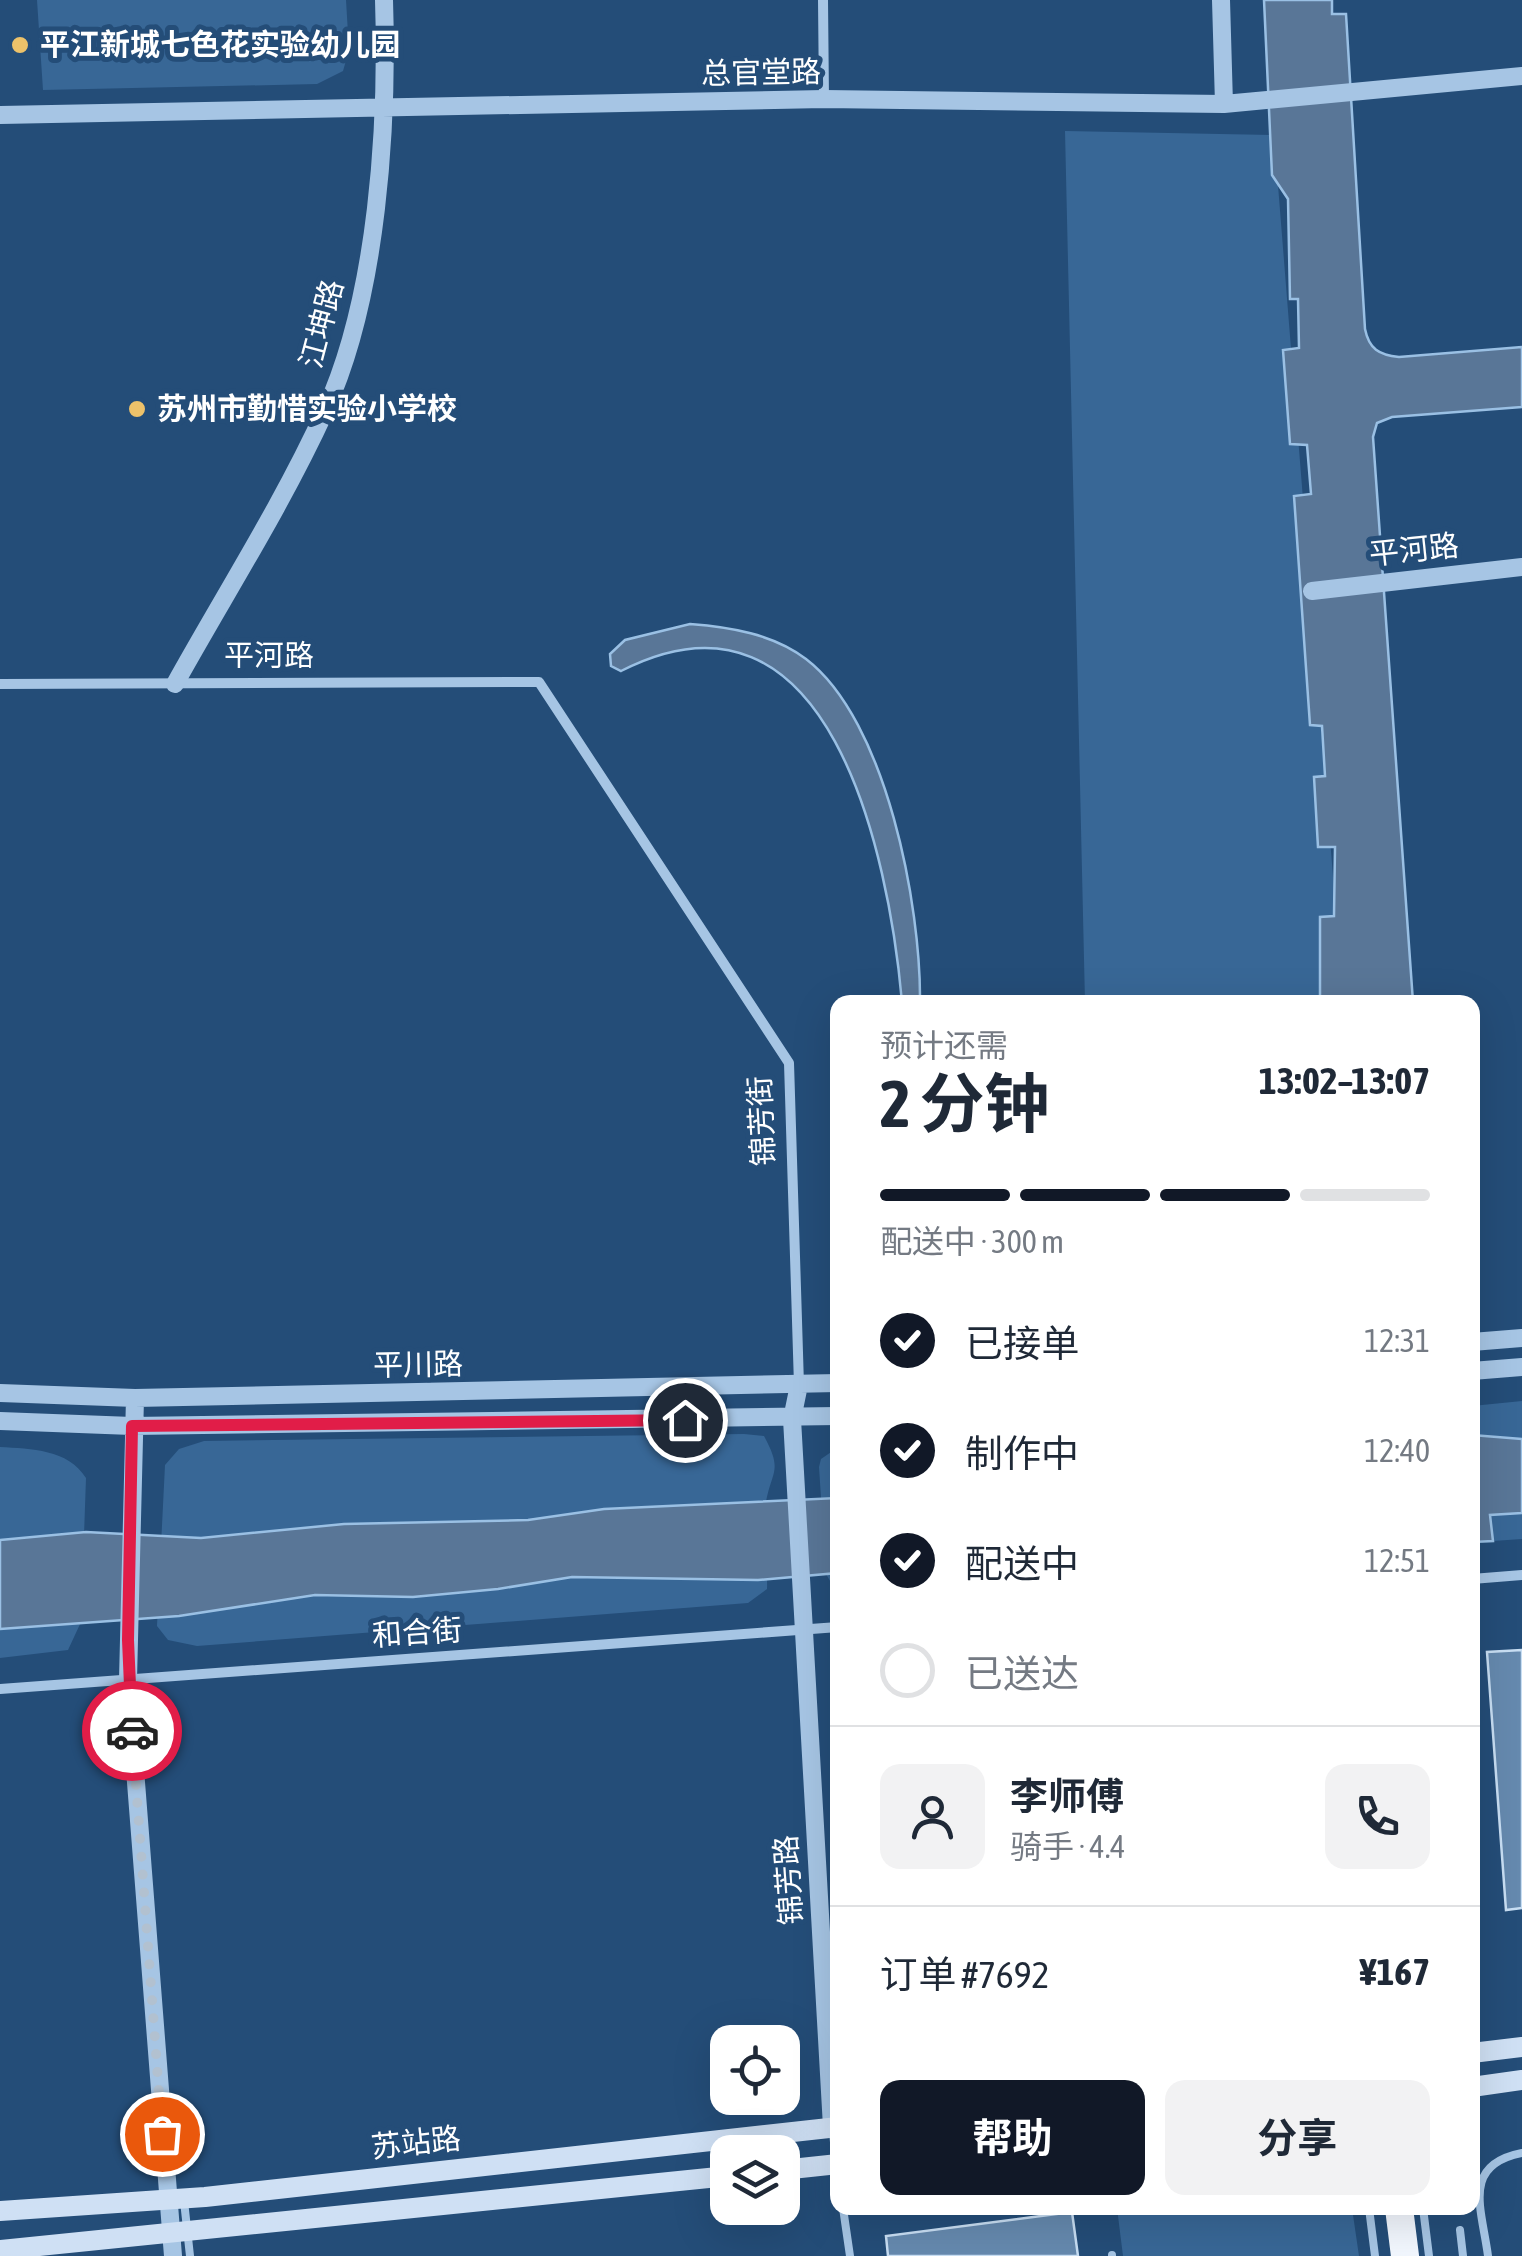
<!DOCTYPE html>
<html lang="zh">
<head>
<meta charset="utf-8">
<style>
  body { margin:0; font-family:"Asap Condensed","Noto Sans SC",sans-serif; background:#f2f2f3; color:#1f2937; height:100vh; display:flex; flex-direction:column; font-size:38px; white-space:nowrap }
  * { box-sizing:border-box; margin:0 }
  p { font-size:32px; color:#747a83 }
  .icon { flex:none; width:55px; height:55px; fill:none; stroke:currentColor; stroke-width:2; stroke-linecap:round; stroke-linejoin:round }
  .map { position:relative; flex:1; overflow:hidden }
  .side { position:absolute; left:830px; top:995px; width:650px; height:1220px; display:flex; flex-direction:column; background:#fff; border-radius:20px; box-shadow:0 10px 40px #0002 }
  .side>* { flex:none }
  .controls { position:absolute; left:710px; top:2025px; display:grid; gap:20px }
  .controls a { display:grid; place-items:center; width:90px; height:90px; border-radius:20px; background:#fff; box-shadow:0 10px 40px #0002; font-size:50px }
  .pin { position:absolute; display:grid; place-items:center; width:85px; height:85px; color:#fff; margin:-42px; border:5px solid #fff; border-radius:50%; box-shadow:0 2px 10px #0007 }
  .courier { position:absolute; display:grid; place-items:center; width:100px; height:100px; margin:-50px; border:8px solid #e11d48; border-radius:50%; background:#fff; color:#222; box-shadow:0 2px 12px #0007 }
  .head em { font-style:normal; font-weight:700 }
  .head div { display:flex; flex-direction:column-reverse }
  .head { display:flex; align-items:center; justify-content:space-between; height:170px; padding:0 50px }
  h1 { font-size:65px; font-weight:700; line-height:75px }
  .bar { display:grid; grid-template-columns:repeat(4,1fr); gap:15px 10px; align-content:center; height:120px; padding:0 50px }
  .bar i { height:12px; border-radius:8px; background:#e0e1e3 }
  .bar .current { background:#111827 }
  .bar p { grid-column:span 4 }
  .line { display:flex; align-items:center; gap:25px; padding:0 50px; border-top:2px solid #e0e1e3 }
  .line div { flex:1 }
  .round { display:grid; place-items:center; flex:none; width:105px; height:105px; border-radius:20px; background:#f2f2f3 }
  ol { padding:0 50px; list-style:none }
  li { display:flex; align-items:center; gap:30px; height:110px }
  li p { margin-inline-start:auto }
  li .icon { padding:10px; border-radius:50%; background:#111827; color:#fff; stroke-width:4 }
  li:last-child { color:#747a83 }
  li i { width:55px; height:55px; border:5px solid #e0e1e3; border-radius:50% }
  .cta { display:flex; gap:20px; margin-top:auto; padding:20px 50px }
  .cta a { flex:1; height:115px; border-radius:20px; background:#111827; color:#fff; font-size:40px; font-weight:700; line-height:115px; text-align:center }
  .cta a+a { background:#f2f2f3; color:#1f2937 }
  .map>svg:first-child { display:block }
</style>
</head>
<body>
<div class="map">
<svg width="1522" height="2256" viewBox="0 0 1522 2256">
  <rect width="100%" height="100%" fill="#244d78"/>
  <path fill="#386796" d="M37 0H346L349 50 343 71 317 84 43 90Z
    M1065 131 1274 135 1343 1002H1085Z
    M1522 1401V1439L1473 1435 1472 1406Z
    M744 1434 764 1436C783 1471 772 1470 766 1502 761 1529 768 1561 767 1589L748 1603 197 1646 168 1640 157 1626 165 1465 179 1449 204 1441Z
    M0 1447C31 1449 68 1449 86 1478L81 1622 68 1650 0 1658Z
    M837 1448V1593L826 1574 819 1467 821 1459Z
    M1522 1513V1539L1493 1541 1490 1515Z
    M1117 2208H1352L1359 2256H1123Z"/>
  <path fill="#597697" stroke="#9ac0e4" stroke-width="2.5" d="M1264 0H1332V14H1346L1365 329C1369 349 1379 355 1399 357L1522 347V407L1392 417 1377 423 1373 437 1413 1002H1320V917L1334 916 1335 847H1318L1314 777 1325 776 1322 726 1310 725 1294 496 1311 494 1307 445 1290 444 1283 350 1299 348 1298 299H1290L1288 199 1272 175Z
    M690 624C730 627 773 634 806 659 887 721 921 907 920 1002H902C889 856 830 564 621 671L611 666 610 654 625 640Z
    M1472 1435 1522 1439V1513L1490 1515 1493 1541 1473 1542Z
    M837 1498V1573L758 1580 572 1577 498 1589 413 1597 315 1595 179 1616 0 1629V1540L86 1532 201 1538 344 1524 528 1520 604 1509Z"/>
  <path fill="#6589ae" stroke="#c8def3" stroke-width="2.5" d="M1522 1650V1908L1506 1910 1487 1652Z
    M1072 2212 1078 2256H888L886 2236Z"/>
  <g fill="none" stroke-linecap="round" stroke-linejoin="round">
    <path stroke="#a6c5e4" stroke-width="8" d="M833 2132 836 2162
      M184 2201 190 2256
      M843 2208 850 2256
      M1369 2208 1375 2256
      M1423 2208 1429 2256
      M1460 2230 1463 2256
      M1112 2255V2256
      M1488 2256C1482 2209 1461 2165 1522 2153"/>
    <path stroke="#a6c5e4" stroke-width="10" d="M823 0 824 99
      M0 684 539 682 789 1063 799 1385
      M1472 1579 1522 1575
      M0 1689 838 1627"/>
    <path stroke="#a6c5e4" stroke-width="18" d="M1221 0 1224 104
      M0 115 824 99 1224 104 1522 76
      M1312 591 1522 567
      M175 684C225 594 282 505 325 411 378 296 388 125 384 0
      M1472 1342 1522 1338
      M1472 1371 1522 1367
      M799 1385 792 1419 832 2127
      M0 1393 135 1398 838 1383
      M135 1398 128 1680 173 2256
      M0 1421 132 1426 838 1416"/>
    <path stroke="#cfe0f4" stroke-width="20" d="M1472 2053 1522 2047
      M1472 2087 1522 2080
      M782 2170 838 2164
      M0 2211 205 2197 838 2127
      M0 2250 728 2176"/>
    <path stroke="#f2f7fe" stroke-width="28" d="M1399 2208 1405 2256"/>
  </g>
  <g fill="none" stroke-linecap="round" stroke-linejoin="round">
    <path stroke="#b2c1d0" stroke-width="10" stroke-dasharray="0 18" d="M132 1731 162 2134"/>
    <path stroke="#e11d48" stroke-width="12" d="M132 1731 128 1640 132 1426 685 1420"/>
  </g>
  <g fill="#edc26a" stroke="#244d78" stroke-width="4">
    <circle cx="20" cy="45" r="10"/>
    <circle cx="137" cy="409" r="10"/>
  </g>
  <g text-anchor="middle" stroke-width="10" stroke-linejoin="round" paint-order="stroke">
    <g font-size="30" font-weight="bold" fill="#fff" stroke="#244d78" text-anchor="start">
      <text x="40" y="55">平江新城七色花实验幼儿园</text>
      <text x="157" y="419">苏州市勤惜实验小学校</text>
    </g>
    <g font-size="30" fill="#fff" stroke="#244d78">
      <text transform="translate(761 73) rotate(-1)" y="10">总官堂路</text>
      <text transform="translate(322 324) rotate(-75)" y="10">江坤路</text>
      <text transform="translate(1414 550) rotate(-6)" y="10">平河路</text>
      <text x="269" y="666">平河路</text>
      <text transform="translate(762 1121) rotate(-93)" y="10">锦芳街</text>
      <text transform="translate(418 1365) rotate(-1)" y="10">平川路</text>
      <text transform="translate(417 1633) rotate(-4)" y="10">和合街</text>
      <text transform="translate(789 1880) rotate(-94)" y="10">锦芳路</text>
      <text transform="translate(416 2143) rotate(-6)" y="10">苏站路</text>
    </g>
  </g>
</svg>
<div class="controls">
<a><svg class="icon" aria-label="locate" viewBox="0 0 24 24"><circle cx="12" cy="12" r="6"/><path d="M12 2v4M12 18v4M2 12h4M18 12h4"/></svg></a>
<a><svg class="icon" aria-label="layers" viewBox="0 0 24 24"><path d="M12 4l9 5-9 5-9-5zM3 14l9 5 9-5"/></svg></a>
</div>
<div class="pin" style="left:162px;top:2134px;background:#ea580c"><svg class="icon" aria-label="bag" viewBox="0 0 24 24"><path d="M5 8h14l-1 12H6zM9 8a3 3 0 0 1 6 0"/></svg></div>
<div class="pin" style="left:685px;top:1420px;background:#1f2937"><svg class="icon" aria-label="home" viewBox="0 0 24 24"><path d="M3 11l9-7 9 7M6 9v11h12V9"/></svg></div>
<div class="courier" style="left:132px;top:1731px"><svg class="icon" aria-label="car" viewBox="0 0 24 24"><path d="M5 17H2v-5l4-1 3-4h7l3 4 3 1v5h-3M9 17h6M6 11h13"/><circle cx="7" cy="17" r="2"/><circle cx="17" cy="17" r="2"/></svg></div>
<section class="side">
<div class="head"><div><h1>2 分钟</h1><p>预计还需</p></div><em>13:02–13:07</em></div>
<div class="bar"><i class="current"></i><i class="current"></i><i class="current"></i><i></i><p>配送中 · 300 m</p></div>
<ol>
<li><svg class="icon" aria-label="check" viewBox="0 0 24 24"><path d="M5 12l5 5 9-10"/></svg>已接单<p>12:31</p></li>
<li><svg class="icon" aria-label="check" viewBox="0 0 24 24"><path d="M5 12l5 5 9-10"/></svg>制作中<p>12:40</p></li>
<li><svg class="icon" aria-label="check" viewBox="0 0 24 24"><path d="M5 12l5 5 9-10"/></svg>配送中<p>12:51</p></li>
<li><i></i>已送达</li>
</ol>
<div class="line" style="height:180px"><a class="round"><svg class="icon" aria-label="person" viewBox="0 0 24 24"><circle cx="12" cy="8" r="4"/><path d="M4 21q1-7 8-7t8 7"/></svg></a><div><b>李师傅</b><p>骑手 · 4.4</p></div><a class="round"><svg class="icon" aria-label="phone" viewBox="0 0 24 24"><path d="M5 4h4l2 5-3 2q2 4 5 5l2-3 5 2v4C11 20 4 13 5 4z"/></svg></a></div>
<div class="line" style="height:130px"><div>订单 #7692</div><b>¥167</b></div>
<div class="cta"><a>帮助</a><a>分享</a></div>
</section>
</div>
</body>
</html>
